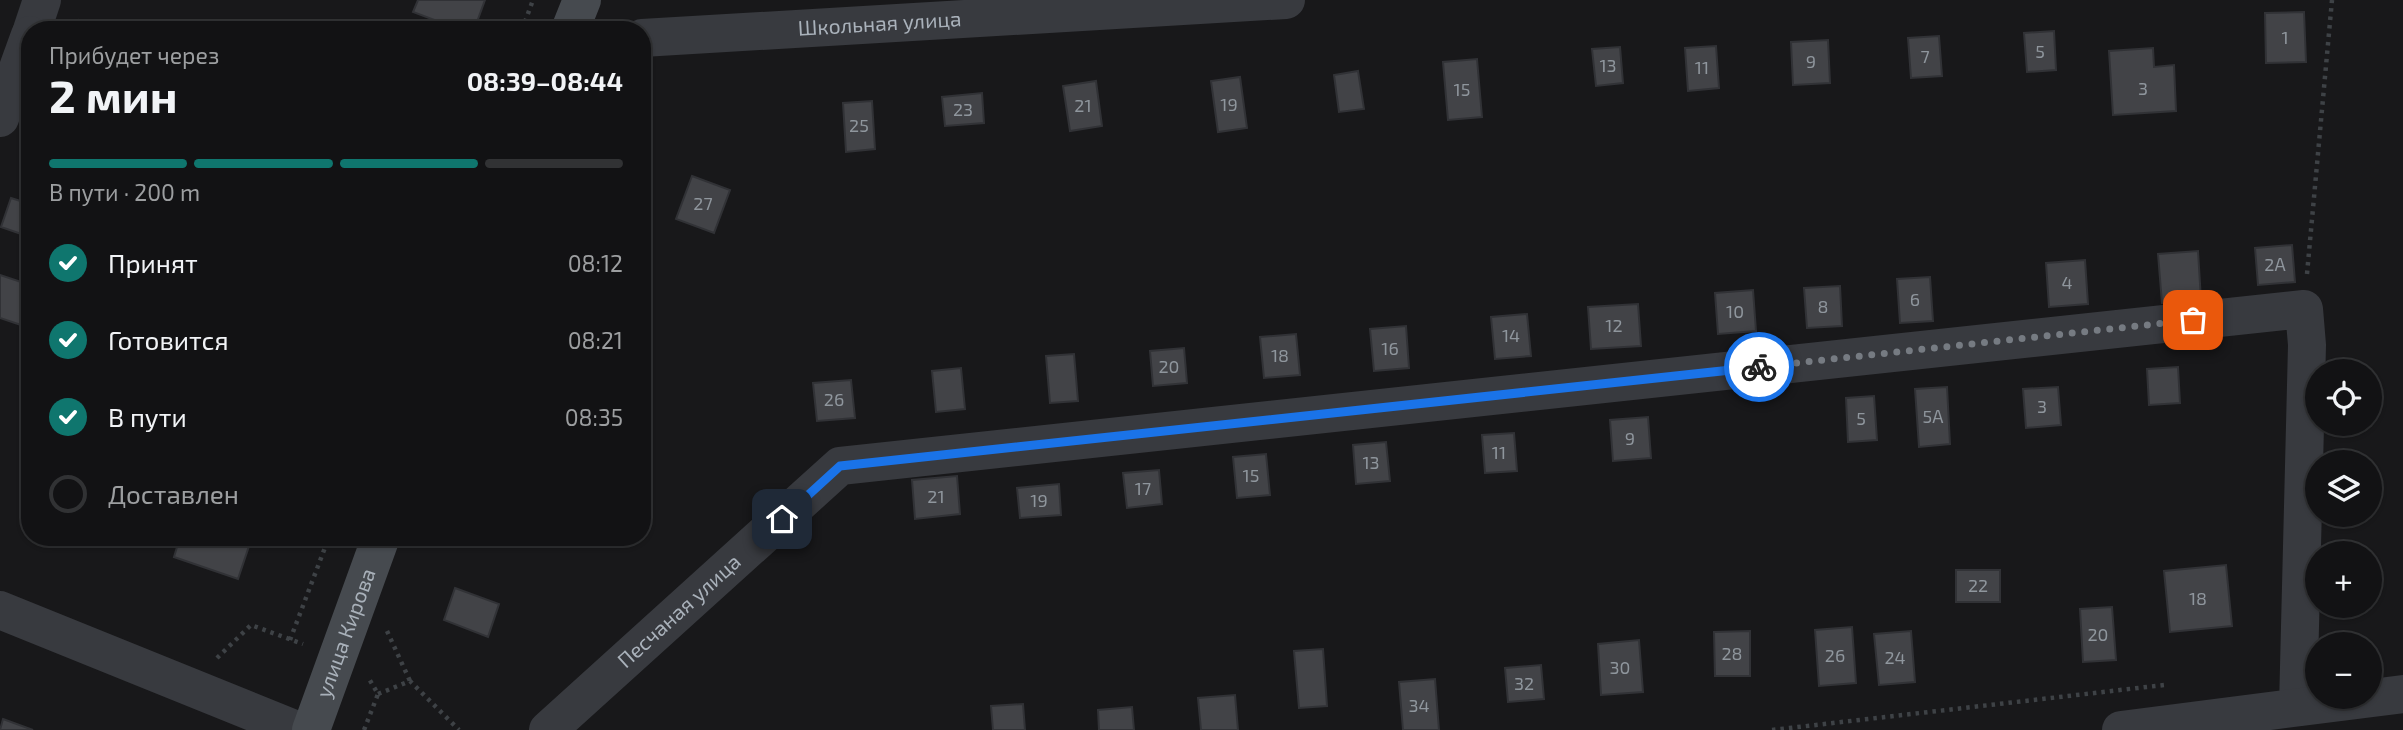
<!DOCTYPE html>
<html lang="ru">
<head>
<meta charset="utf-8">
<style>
  body { margin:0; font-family:"Exo 2",sans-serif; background:#1f2022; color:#f1f3f6; height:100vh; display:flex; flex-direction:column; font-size:26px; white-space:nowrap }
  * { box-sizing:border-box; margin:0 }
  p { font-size:23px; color:#9c9ea0 }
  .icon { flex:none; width:38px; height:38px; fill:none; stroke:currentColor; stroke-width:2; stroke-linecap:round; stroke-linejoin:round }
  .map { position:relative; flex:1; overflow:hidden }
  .panel { position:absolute; left:21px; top:21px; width:630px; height:525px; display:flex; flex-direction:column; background:#121214; border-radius:28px; box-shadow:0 2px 5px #0004,0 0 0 2px #313234 }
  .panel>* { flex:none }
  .fabs { position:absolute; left:2305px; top:359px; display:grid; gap:14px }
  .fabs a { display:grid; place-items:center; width:77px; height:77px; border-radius:50%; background:#121214; box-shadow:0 2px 5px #0004,0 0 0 2px #313234; font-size:35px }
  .pin { position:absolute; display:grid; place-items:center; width:60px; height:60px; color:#fff; margin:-30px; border-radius:14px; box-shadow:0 4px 10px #0006 }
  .courier { position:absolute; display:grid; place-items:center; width:70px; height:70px; margin:-35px; border:5px solid #1a73e8; border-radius:50%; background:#fff; color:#222; box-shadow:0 2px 9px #0007 }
  .head em { font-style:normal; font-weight:700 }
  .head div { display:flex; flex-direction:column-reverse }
  .head { display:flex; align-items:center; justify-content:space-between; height:119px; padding:0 28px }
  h1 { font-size:46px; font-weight:700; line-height:52px }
  .bar { display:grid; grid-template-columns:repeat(4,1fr); gap:10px 7px; align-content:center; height:84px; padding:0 28px }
  .bar i { height:9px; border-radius:5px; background:#313234 }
  .bar .active { background:#0f766e }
  .bar p { grid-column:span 4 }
  ol { padding:0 28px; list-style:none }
  li { display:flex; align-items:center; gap:21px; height:77px }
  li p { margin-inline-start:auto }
  li .icon { padding:7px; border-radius:50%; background:#0f766e; color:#fff; stroke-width:4 }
  li:last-child { color:#9c9ea0 }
  li i { width:38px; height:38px; border:4px solid #313234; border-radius:50% }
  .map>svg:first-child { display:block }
</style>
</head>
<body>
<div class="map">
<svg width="2403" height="730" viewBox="0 0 2403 730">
  <rect width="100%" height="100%" fill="#18181a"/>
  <path fill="#424347" stroke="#313236" stroke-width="2" d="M418 0H485L474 30H461L413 12Z
    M2304 12 2306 62 2266 63 2265 13Z
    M79 20 109 30H76Z
    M2054 31 2056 70 2027 72 2024 33Z
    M1939 36 1942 76 1911 78 1908 38Z
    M1828 40 1830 83 1793 85 1791 42Z
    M1716 46 1719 88 1688 91 1685 48Z
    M1620 47 1623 83 1596 86 1592 49Z
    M2153 48 2154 67 2174 65 2176 111 2113 115 2109 51Z
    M1477 59 1482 117 1448 120 1443 62Z
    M1358 71 1364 109 1339 112 1334 75Z
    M1240 77 1247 128 1218 132 1211 81Z
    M1096 81 1102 126 1070 131 1063 86Z
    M982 93 984 123 945 126 942 97Z
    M872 101 875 149 846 152 843 103Z
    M692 176 730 190 714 233 676 219Z
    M11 198 30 204V237L1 227Z
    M2292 245 2295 282 2258 285 2255 248Z
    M2198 251 2201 300 2162 303 2158 254Z
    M2085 260 2088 304 2049 307 2046 263Z
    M0 275 30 285V328L0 318Z
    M1930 277 1933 321 1900 323 1897 279Z
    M1840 286 1842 326 1807 328 1804 288Z
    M1753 290 1756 331 1718 334 1715 293Z
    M1638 304 1641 346 1591 349 1588 307Z
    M1527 314 1531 356 1495 359 1491 317Z
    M1406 326 1409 368 1374 371 1370 329Z
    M1296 334 1300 375 1264 378 1260 337Z
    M1184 348 1187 383 1153 386 1150 351Z
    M1074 354 1078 401 1050 403 1046 356Z
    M2178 367 2180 403 2149 405 2147 369Z
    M961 368 965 409 936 412 932 371Z
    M851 380 855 418 817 421 813 383Z
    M1947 387 1950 444 1919 447 1915 389Z
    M2058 387 2061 425 2026 428 2023 389Z
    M1874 396 1877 440 1848 442 1846 398Z
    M1648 417 1651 458 1613 461 1610 420Z
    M1514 433 1517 471 1485 473 1482 435Z
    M1386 442 1390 481 1356 484 1353 445Z
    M1266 454 1270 495 1237 498 1233 457Z
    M1159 470 1162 504 1127 508 1123 473Z
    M957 476 960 514 915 519 912 480Z
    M1059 484 1061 515 1020 518 1017 488Z
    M180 537H225L249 546 238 579 174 557Z
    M2226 565 2232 626 2170 632 2164 571Z
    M1956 570H2000V602H1956Z
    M455 588 499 604 488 637 444 620Z
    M2112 607 2116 660 2083 662 2080 609Z
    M1852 627 1856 683 1819 686 1815 630Z
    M1750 631V676H1715L1714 632Z
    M1911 631 1915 682 1879 685 1874 634Z
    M1639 640 1643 692 1601 695 1598 644Z
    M1323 649 1327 706 1299 708 1294 651Z
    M1541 665 1544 699 1508 702 1505 668Z
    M1435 679 1439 730H1403L1399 682Z
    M1235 695 1238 730H1201L1198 698Z
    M1023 704 1025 730H993L991 706Z
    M1132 707 1134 730H1099L1098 710Z
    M3 719 33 730H0Z"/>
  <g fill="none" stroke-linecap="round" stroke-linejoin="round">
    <path stroke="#3e4246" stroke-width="4.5" stroke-dasharray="3.5 5" stroke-linecap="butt" d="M522 30 533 0
      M2307 274 2332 0
      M387 631 410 681
      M290 640 329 537
      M217 658 251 625 303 644
      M378 694 410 681 459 730
      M364 730 378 694 368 677
      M1772 730 2164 685"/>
    <g stroke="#383a3f" stroke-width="38">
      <path d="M32 30 42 0"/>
      <path id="s1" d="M642 38 1286 0"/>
      <path d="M0 118 30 35"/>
      <path d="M0 610 297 730"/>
      <path id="s2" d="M548 730 840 466 2304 309 2307 345 2298 707"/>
      <path d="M2121 730 2403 694"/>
    </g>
    <g stroke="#464a4f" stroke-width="38">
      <path d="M570 30 582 0"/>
      <path id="s3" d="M311 730 381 537"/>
    </g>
  </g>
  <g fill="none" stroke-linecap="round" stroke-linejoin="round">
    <path stroke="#767b82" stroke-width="7" stroke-dasharray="0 12.6" d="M1759 367 2193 320"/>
    <path stroke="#1a73e8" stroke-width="9" d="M782 519 840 466 1759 367"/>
  </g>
  <g text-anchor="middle" stroke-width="5" stroke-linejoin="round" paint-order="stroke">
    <g font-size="18" fill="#8f969d">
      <text x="2285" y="44">1</text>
      <text x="2040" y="58">5</text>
      <text x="1925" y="63">7</text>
      <text x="1811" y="68">9</text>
      <text x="1608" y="72">13</text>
      <text x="1702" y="74">11</text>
      <text x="2143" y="95">3</text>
      <text x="1462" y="96">15</text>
      <text x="1229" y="111">19</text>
      <text x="1083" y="112">21</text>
      <text x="963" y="116">23</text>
      <text x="859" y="132">25</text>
      <text x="703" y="210">27</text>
      <text x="2275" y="271">2А</text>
      <text x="2067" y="289">4</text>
      <text x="1915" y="306">6</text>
      <text x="1823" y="313">8</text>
      <text x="1735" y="318">10</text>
      <text x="1614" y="332">12</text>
      <text x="1511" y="342">14</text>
      <text x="1390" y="355">16</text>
      <text x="1280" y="362">18</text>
      <text x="1169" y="373">20</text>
      <text x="834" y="406">26</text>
      <text x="2042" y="413">3</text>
      <text x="1933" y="423">5А</text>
      <text x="1861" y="425">5</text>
      <text x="1630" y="445">9</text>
      <text x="1499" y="459">11</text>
      <text x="1371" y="469">13</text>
      <text x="1251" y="482">15</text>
      <text x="1143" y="495">17</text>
      <text x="936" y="503">21</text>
      <text x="1039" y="507">19</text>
      <text x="1978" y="592">22</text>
      <text x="2198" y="605">18</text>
      <text x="2098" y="641">20</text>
      <text x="1732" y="660">28</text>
      <text x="1835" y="662">26</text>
      <text x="1895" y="664">24</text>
      <text x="1620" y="674">30</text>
      <text x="1524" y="690">32</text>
      <text x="1419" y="712">34</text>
    </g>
    <g font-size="21" fill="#a9b1ba" stroke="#131315">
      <text dy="7" stroke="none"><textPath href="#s1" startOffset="238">Школьная улица</textPath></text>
      <text dy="7" stroke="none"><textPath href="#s2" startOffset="177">Песчаная улица</textPath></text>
      <text dy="7" stroke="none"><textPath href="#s3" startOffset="103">улица Кирова</textPath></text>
    </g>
  </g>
</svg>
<div class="fabs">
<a><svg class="icon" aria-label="locate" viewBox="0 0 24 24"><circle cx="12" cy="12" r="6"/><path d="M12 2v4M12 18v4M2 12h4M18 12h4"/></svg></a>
<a><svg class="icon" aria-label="layers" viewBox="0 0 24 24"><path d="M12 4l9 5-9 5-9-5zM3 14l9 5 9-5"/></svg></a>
<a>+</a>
<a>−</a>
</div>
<div class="pin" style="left:2193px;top:320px;background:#ea580c"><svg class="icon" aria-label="bag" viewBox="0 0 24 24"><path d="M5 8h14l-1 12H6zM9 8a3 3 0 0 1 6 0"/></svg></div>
<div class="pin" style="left:782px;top:519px;background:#1f2937"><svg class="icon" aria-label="home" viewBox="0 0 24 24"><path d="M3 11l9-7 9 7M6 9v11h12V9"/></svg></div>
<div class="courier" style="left:1759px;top:367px"><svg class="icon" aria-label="bike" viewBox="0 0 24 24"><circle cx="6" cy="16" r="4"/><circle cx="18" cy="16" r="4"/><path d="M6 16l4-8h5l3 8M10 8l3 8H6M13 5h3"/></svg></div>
<section class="panel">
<div class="head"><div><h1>2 мин</h1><p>Прибудет через</p></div><em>08:39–08:44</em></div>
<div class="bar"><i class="active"></i><i class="active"></i><i class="active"></i><i></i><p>В пути · 200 m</p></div>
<ol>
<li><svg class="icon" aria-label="check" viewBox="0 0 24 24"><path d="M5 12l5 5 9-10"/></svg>Принят<p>08:12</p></li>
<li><svg class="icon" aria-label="check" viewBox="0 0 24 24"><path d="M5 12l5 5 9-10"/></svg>Готовится<p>08:21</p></li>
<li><svg class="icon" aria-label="check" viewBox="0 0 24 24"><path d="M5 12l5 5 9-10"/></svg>В пути<p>08:35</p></li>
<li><i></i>Доставлен</li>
</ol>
</section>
</div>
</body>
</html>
